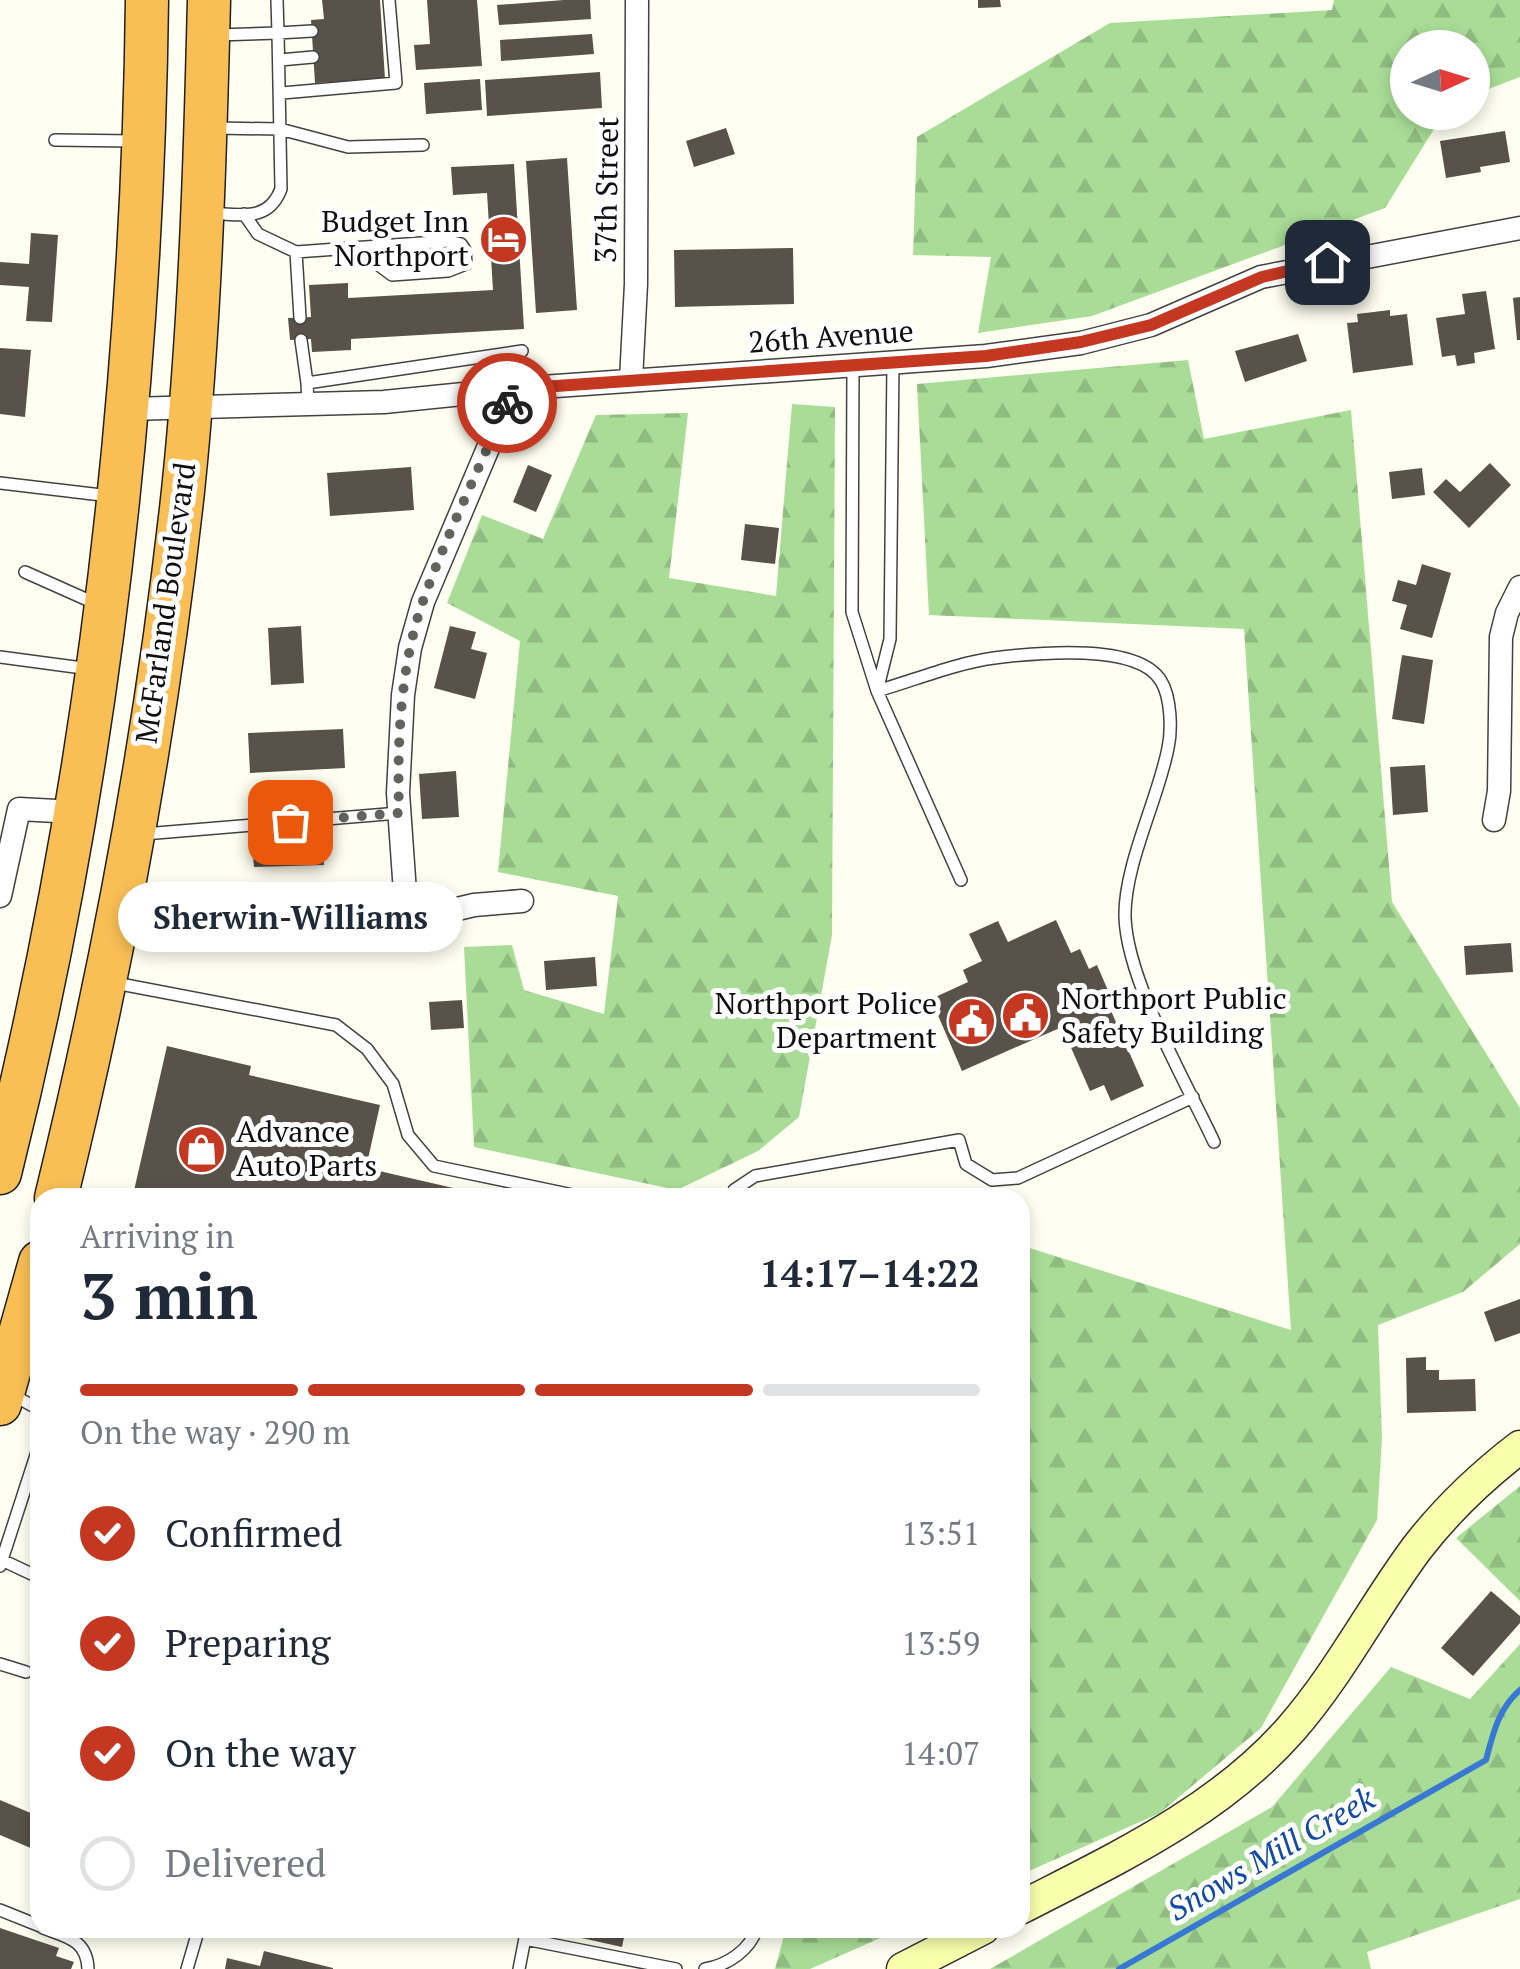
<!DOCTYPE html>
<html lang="en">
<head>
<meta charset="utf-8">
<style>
  body { margin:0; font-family:"PT Serif",serif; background:#f6f6f7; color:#1f2937; height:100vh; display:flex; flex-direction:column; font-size:38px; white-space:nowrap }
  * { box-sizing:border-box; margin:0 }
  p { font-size:32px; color:#747a83 }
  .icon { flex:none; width:55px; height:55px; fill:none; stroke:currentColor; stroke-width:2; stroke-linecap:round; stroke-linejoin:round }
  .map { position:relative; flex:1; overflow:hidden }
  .drawer { position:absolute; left:30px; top:1188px; width:1000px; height:750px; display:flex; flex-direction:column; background:#fff; border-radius:30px; box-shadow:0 5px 15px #0003 }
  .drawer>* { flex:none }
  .needle { width:65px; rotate:86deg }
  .fabs { position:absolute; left:1390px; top:30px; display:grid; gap:20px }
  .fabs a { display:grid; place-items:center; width:100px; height:100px; border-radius:50%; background:#fff; box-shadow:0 5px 15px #0003; font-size:50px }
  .pin { position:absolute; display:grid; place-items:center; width:85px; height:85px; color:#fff; margin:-42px; border-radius:20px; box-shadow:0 5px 15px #0006 }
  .courier { position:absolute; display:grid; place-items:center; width:100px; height:100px; margin:-50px; border:8px solid #c43821; border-radius:50%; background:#fff; color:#222; box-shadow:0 2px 12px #0007 }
  .bubble { position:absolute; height:70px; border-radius:35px; background:#fff; box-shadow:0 5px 15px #0003; font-size:32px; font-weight:700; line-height:70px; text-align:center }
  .headline em { font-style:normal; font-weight:700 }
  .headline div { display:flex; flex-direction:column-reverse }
  .headline { display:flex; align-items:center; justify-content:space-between; height:170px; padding:0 50px }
  h1 { font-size:65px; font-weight:700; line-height:75px }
  .bar { display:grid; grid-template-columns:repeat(4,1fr); gap:15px 10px; align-content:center; height:120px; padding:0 50px }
  .bar i { height:12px; border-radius:8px; background:#e0e1e3 }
  .bar .current { background:#c43821 }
  .bar p { grid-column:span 4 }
  ol { padding:0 50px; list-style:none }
  li { display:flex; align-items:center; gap:30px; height:110px }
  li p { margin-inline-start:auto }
  li .icon { padding:10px; border-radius:50%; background:#c43821; color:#fff; stroke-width:4 }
  li:last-child { color:#747a83 }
  li i { width:55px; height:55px; border:5px solid #e0e1e3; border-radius:50% }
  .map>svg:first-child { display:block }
</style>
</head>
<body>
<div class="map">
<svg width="1520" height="1969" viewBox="0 0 1520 1969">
  <defs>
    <pattern id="forest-firs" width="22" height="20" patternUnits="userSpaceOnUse" patternTransform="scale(2.5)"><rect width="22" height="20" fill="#a9dd97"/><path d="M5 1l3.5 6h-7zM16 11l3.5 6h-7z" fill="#90bc81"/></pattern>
  </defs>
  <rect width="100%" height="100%" fill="#fffff1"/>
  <path fill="url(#forest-firs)" d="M1334 0H1520V77L1473 95 1472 48H1408V112L1444 113 1385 208 1092 316 978 333 991 257 913 255 917 137 1110 23 1332 10Z
    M1188 360 1204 439 1351 410 1392 902 1520 1108V1244L1463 1292 1378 1325 1382 1438 1377 1520 1261 1728 1160 1813 1020 1875V1245L1291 1330 1244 629 929 615 917 384Z
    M792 404 835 407 832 935 799 1117 758 1151 677 1190 474 1147 464 947 512 945 524 990 604 1014 618 896 498 872 520 641 447 603 482 515 543 539 596 415 688 413 669 578 776 596Z
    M1520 1486V1601L1456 1538Z
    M1520 1644V1899L1367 1952 1371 1969H990L1272 1807 1391 1667 1470 1699Z
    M786 1928H903L810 1969H775Z"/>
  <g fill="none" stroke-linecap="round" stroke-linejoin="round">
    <path stroke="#3877d2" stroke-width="6" d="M1119 1969 1486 1760C1493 1734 1498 1709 1520 1690"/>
  </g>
  <path fill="#58524b" d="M322 0H380L385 79 315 83 311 20 324 19Z
    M427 0H477L482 66 416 70 414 45 430 44Z
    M564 0H590L591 19 499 25 497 5Z
    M978 0H1000L1001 7 978 8Z
    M592 34 594 54 501 61 500 40Z
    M600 72 602 108 487 116 485 80Z
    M480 79 482 110 426 114 424 83Z
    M726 128 735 154 694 167 686 141Z
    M1505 131 1510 162 1480 167 1481 172 1446 178 1440 141Z
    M567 158 577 310 536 313 526 161Z
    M514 164 524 329 351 339V350L312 352 311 339 290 340 288 318 311 317 309 285 348 283V298L493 290 487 193 453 195 451 167Z
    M31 233 58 235 52 322 26 321 29 287 0 285V262L29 264Z
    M793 248 794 304 675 307 674 250Z
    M1486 291 1495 349 1474 353 1475 363 1457 366 1455 355 1442 357 1436 318 1465 314 1462 294Z
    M1520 297V340H1517L1513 298Z
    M1390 310V316L1407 314 1413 365 1353 373 1347 323 1358 322 1357 314Z
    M1298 334 1307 361 1245 382 1235 351Z
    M0 348 31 350 25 417 0 414Z
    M1490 463 1511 485 1469 528 1433 492 1446 479 1460 492Z
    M528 465 552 475 536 512 513 502Z
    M411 467 414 510 330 516 327 473Z
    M1422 468 1425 495 1392 499 1389 472Z
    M745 524 779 528 775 564 741 560Z
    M1422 564 1451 573 1432 638 1400 629 1407 605 1392 601 1398 580 1416 585Z
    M301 626 304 683 271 685 268 628Z
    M450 626 476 632 471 649 487 653 475 699 434 688Z
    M1402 655 1433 660 1424 724 1392 719Z
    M343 729 345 768 250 773 248 733Z
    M1425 765 1428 812 1393 815 1390 767Z
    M456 771 459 817 422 819 419 774Z
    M293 837 294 841 323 840 324 865 254 867 252 844Z
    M1056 920 1071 953 1080 949 1089 969 1097 965 1113 1002 1108 1004 1144 1086 1111 1101 1104 1085 1090 1091 1062 1027 962 1071 931 999 968 982 963 970 982 961 969 934 998 921 1008 942Z
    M1511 943 1513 972 1466 975 1464 946Z
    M595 957 597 986 546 990 544 961Z
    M462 1000 464 1028 431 1030 429 1002Z
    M167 1046 251 1066 249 1075 380 1105 366 1168 497 1198H145L133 1195Z
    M1520 1299V1333L1495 1342 1484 1312Z
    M1426 1357V1370H1439V1380L1475 1379 1476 1411 1407 1413 1406 1358Z
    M1491 1591 1520 1616V1623L1473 1676 1441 1648Z
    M0 1800 40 1817V1852L0 1835Z
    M0 1928 59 1948 56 1956 74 1962 71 1969H0Z
    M551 1928H626L622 1947 550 1931Z
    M264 1951 333 1968V1969H225L227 1958 260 1966Z"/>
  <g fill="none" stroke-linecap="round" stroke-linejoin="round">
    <defs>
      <path id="lane" d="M277 0 278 33 312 31
        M280 60 313 57
        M282 93 396 83 389 0
        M215 128 280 129 348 147 423 145
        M55 140 135 141
        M209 213C240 214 268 223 281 189L278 33 217 35
        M244 214 258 234 296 252 449 241 461 244 465 250 466 264 448 271 392 275 356 248
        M296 252 300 318
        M301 340 307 383
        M853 365 852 612 877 691 890 639 893 363
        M308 405 307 383 522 351
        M0 483 110 496
        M25 572 99 605
        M0 657 90 669
        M144 834 399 813
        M961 880 877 691C915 680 956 663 994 658 1034 653 1138 642 1161 681 1171 697 1172 730 1168 748 1158 800 1124 865 1125 917 1127 981 1186 1082 1214 1142
        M115 983 336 1025 367 1049 393 1084 408 1135 434 1166 587 1198
        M733 1198 734 1190 755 1176 959 1140 966 1164 992 1180 1018 1178 1193 1097
        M13 1395 40 1410
        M2 1560 40 1578
        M0 1566 40 1443
        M0 1664 26 1672
        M0 1910 40 1926
        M43 1928C67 1937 87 1940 88 1969
        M525 1939 676 1969
        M187 1969 199 1928
        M519 1969 527 1928
        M705 1969C728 1965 750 1950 757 1928"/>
      <path id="street" d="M631 380 636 284 637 0
        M513 389 423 602 410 648 403 695 398 793 407 921 474 905 522 901
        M129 409 384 402 513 389 986 356 1081 343 1151 325 1261 277 1520 228
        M1494 820 1499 791 1501 637 1507 613 1520 587
        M0 896 19 809 75 812"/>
      <path id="secondary" d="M1020 1908C1117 1858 1218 1812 1291 1729 1340 1673 1373 1607 1417 1548 1447 1509 1481 1477 1520 1447
        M903 1969 983 1928"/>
      <path id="highway" d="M0 1173C96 790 142 395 147 0
        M56 1198C113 965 157 729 183 491 200 328 205 164 209 0
        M0 1404 40 1262"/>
    </defs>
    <use href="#lane" stroke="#424242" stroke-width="14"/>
    <use href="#street" stroke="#424242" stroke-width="25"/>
    <use href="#secondary" stroke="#313131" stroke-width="35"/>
    <use href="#highway" stroke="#202020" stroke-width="45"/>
    <use href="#lane" stroke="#fff" stroke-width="11"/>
    <use href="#street" stroke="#fff" stroke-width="22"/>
    <use href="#secondary" stroke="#f9ffac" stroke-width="32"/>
    <use href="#highway" stroke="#f9bf55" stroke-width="42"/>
  </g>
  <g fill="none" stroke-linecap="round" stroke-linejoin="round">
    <path stroke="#63635e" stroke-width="10" stroke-dasharray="0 18" d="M290 822 399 813C397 743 400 667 423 601 447 534 479 469 507 403"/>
    <path stroke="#c43821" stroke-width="12" d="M507 403 513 389 986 356 1081 342 1151 325 1262 277 1327 262"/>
  </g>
  <defs>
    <symbol id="hotel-disc" viewBox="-11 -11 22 22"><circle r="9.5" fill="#c43821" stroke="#fff"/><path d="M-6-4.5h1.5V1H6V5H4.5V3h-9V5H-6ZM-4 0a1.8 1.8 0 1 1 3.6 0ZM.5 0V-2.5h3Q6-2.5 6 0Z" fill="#fff"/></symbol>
    <symbol id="civic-disc" viewBox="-11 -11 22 22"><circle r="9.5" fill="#c43821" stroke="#fff"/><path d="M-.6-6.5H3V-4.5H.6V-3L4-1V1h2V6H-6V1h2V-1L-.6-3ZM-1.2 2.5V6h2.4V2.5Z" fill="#fff"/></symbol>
    <symbol id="shop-disc" viewBox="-11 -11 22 22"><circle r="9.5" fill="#c43821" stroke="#fff"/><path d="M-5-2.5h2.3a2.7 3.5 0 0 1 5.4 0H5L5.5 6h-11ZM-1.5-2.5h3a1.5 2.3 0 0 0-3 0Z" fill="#fff"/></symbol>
  </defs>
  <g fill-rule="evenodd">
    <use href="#hotel-disc" x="476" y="212" width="55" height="55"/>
    <use href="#civic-disc" x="998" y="988" width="55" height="55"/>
    <use href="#civic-disc" x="944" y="994" width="55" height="55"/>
    <use href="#shop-disc" x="174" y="1122" width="55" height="55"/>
  </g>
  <g text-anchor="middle" stroke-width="10" stroke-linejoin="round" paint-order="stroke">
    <g font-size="30" fill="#0f0f0f" stroke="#fff">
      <text transform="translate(607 190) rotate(-89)" y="10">37th Street</text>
      <text transform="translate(831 337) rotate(-4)" y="10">26th Avenue</text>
      <text transform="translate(166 603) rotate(-82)" y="10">McFarland Boulevard</text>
    </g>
    <g font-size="30" fill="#0f0f0f" stroke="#fff" text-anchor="end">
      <text x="469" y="232">Budget Inn<tspan x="469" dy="34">Northport</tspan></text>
      <text x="1061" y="1009" text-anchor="start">Northport Public<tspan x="1061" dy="34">Safety Building</tspan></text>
      <text x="937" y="1014">Northport Police<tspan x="937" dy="34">Department</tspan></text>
      <text x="236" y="1142" text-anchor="start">Advance<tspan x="236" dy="34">Auto Parts</tspan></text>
    </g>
    <g font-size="32" font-style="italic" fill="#134aa6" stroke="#fff">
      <text transform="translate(1271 1854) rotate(-30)" y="11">Snows Mill Creek</text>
    </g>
  </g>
</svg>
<div class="fabs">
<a><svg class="needle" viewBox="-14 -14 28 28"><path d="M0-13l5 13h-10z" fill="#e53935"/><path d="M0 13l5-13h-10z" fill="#747a83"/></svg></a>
</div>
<div class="pin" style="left:290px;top:822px;background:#ea580c"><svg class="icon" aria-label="bag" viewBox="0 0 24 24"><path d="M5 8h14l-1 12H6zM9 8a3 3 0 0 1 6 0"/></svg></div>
<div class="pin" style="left:1327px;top:262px;background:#1f2937"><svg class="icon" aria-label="home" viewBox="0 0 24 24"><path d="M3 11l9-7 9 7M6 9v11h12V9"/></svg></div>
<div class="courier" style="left:507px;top:403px"><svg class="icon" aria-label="bike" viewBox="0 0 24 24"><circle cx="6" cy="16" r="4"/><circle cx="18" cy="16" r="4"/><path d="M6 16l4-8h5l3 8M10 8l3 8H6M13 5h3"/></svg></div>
<div class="bubble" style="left:118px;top:882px;width:345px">Sherwin-Williams</div>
<section class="drawer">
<div class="headline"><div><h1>3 min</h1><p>Arriving in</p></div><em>14:17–14:22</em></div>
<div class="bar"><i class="current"></i><i class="current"></i><i class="current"></i><i></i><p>On the way · 290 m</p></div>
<ol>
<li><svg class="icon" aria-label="check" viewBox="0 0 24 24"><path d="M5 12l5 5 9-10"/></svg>Confirmed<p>13:51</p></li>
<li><svg class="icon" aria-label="check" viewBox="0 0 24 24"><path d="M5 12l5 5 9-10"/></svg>Preparing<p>13:59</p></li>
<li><svg class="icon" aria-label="check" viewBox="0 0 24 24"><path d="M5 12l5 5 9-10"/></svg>On the way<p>14:07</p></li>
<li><i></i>Delivered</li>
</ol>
</section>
</div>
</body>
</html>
